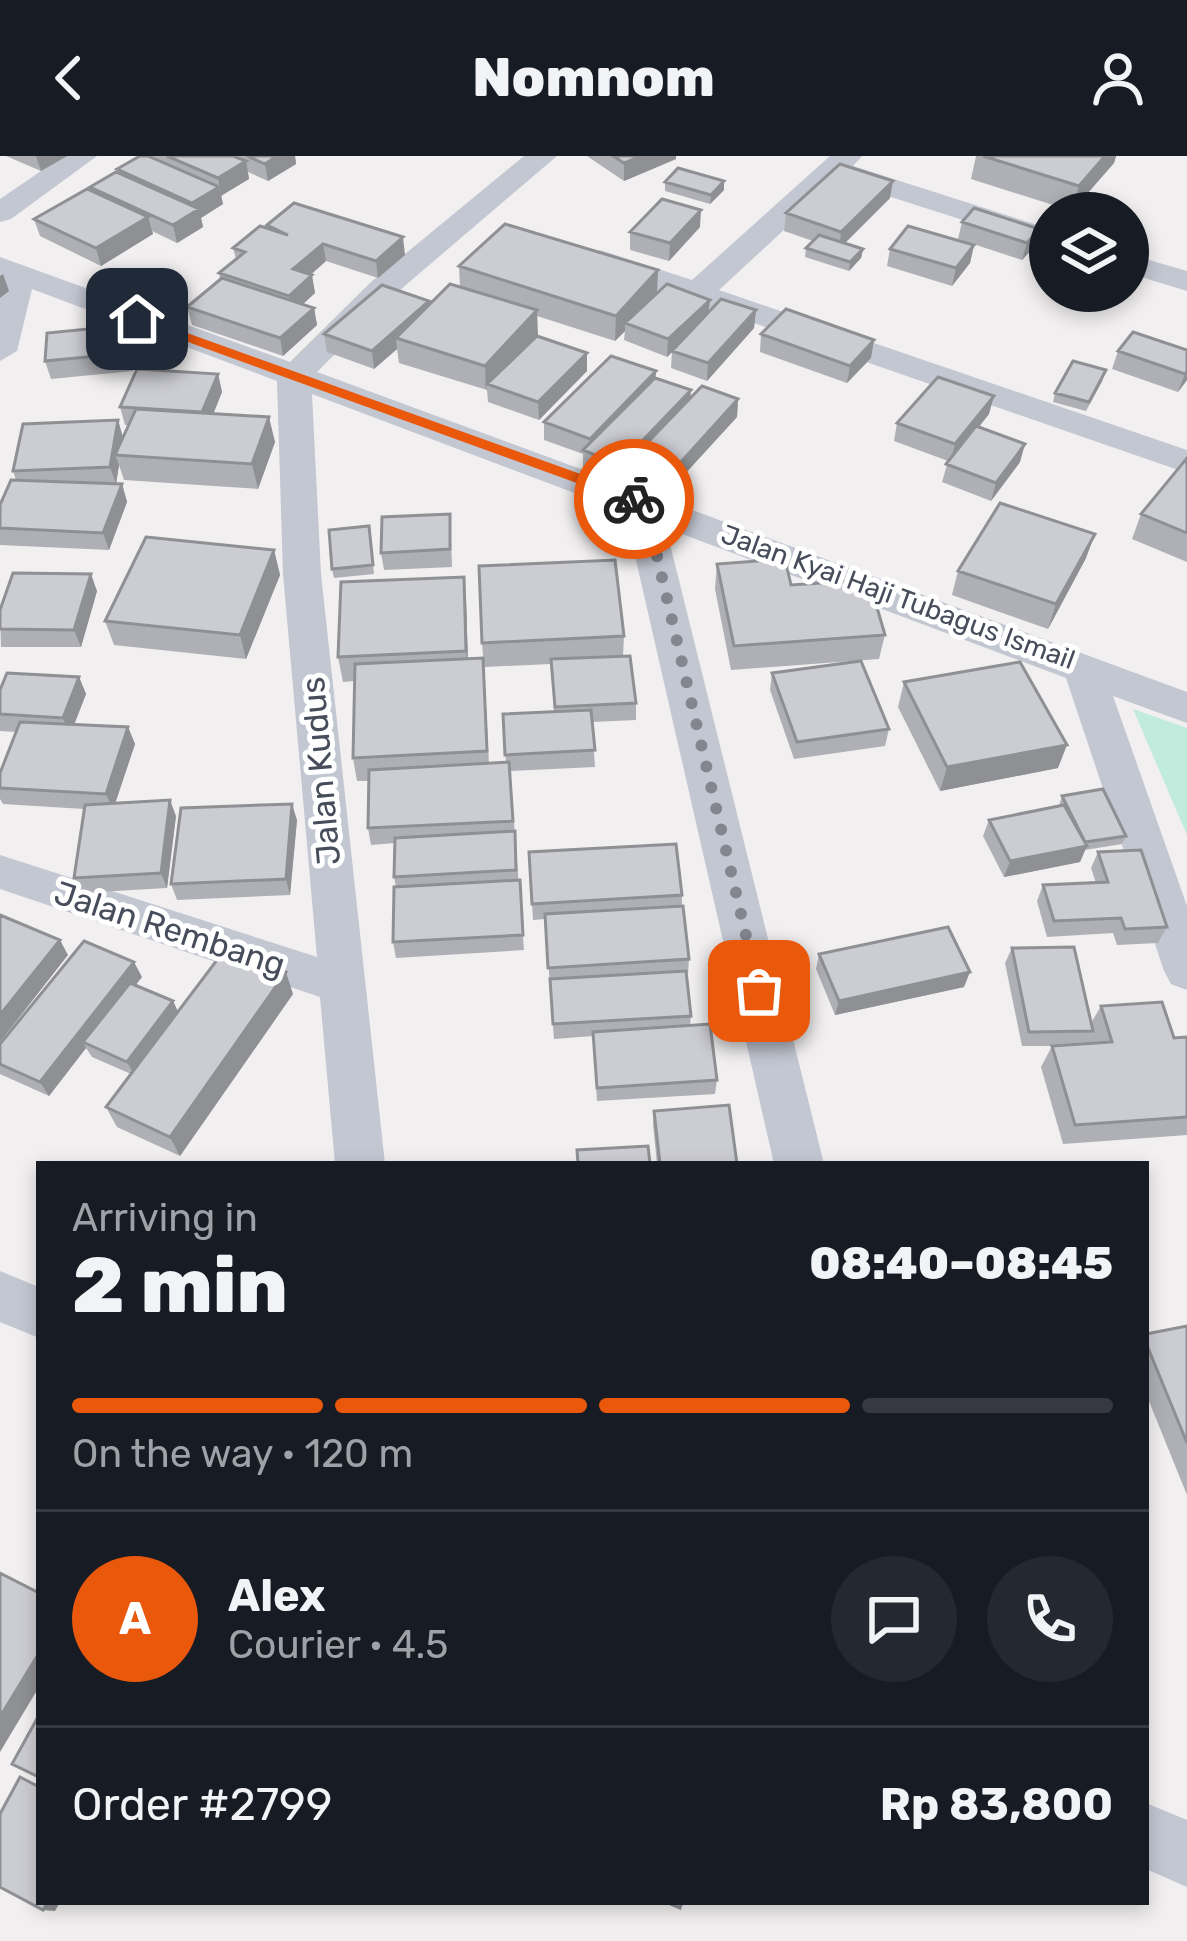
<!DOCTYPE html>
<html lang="en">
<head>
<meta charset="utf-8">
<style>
  body { margin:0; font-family:Rubik,sans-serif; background:#242831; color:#f1f3f6; height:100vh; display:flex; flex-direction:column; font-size:45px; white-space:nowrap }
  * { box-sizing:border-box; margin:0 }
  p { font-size:39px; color:#9ea1a6 }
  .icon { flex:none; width:66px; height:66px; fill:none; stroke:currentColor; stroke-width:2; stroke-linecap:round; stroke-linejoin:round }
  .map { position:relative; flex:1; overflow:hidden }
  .panel { position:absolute; left:36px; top:1005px; width:1113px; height:744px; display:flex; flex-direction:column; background:#171b24; border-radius:0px; box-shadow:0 6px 18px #0003 }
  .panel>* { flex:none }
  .tools { position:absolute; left:1029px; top:36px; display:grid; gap:24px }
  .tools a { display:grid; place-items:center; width:120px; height:120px; border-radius:50%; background:#171b24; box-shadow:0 6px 18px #0003; font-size:60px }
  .pin { position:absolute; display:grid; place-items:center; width:102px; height:102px; color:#fff; margin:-51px; border-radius:24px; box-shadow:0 6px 18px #0006 }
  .courier { position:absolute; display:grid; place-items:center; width:120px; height:120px; margin:-60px; border:9px solid #ea580c; border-radius:50%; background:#fff; color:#222; box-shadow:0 3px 15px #0007 }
  .overview em { font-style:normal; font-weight:800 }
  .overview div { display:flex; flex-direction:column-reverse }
  .overview { display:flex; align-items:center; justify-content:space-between; height:204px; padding:0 36px }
  h1 { font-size:78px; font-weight:800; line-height:90px }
  .bar { display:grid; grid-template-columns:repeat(4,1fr); gap:18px 12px; align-content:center; height:144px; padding:0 36px }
  .bar i { height:15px; border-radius:9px; background:#363941 }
  .bar .selected { background:#ea580c }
  .bar p { grid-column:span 4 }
  .line { display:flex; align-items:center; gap:30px; padding:0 36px; border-top:3px solid #363941 }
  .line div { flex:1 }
  .round { display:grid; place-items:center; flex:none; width:126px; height:126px; border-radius:63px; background:#242831 }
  header { display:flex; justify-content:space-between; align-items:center; height:156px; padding:0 36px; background:#171b24; font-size:54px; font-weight:800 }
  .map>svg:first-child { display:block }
</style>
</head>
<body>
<header><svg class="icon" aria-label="back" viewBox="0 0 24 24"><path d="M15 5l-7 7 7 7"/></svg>Nomnom<svg class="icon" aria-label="person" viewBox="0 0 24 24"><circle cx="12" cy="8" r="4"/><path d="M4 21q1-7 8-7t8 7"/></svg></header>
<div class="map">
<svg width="1187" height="1785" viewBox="0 0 1187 1785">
  <rect width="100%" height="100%" fill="#f1efef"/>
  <path fill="#c0ebdd" d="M1133 553 1187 572V679Z"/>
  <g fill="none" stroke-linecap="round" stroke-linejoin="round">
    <path fill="#c3c7d2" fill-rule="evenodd" d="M63 0H97L11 63 0 66V43Z
      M524 0H557L393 140 317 216 1187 536V567L1113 540 1187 750V834L1171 828 1164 815 1066 522 666 372 824 1008H774L625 356 312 238 321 418 385 1008H335L320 841 0 733V699L317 801 283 418 277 225 32 133 17 195 0 205V101L290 206 371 126Z
      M830 0H862L853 10 1050 73V92L838 24 719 134 1187 294V317L589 110 584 103 600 94 692 124Z
      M1128 98 1187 115V135L1128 117Z
      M0 1115 39 1131V1182L0 1166Z
      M1146 1647 1187 1664V1731L1146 1713Z"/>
  </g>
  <path fill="#afb0b5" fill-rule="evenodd" d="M6 0H67L41 15Z
    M140 0H295L296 8 268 25 248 16 249 23 221 39 223 48 201 62 203 71 177 87 152 75 153 78 101 110 40 80 34 63 91 35 90 31 118 17 117 13Z
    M587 0H676V3L624 25Z
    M976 0H1116L1114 7 1072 55 971 23Z
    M665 26 724 34 710 48 665 35Z
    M890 42 845 87 863 93 861 102 849 115 805 101 806 92 813 85 784 75 786 57Z
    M962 66 1039 73 1035 90 1022 104 958 83Z
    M267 69 405 99 378 122 326 105 311 118 315 137 303 148 314 152 317 169 283 200 192 169 187 151 220 124 219 117 236 103 233 92 267 72Z
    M700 71 669 105 630 94V76Z
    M974 89 970 107 952 130 887 110 890 93Z
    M459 110 658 137 709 156 756 154 754 172 707 225 671 212 672 196 667 201 624 184 625 175 615 185 537 160V180L587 197V215L539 264 488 246 487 234 399 207 397 193 374 213 327 196 324 178 429 145V149L460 131Z
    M129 169 134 187 133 215 51 223 45 205Z
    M761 178 871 202 847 227 760 196Z
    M1187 194V224L1178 236 1112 213 1118 195Z
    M218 218 222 236 213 257 275 286 258 333 124 324 119 309 116 328H122L127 346 109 394 0 389V349L16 324 13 315 118 264 123 281 129 269H125L120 251Z
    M656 222 690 242 738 243 737 261 660 345 622 331V323L619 326 583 312V298L544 284V266Z
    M1103 224 1086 255 1053 246 1055 237Z
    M989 258 979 271 1020 306 991 345 942 326 948 305 894 285 897 267Z
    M1187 302V406L1132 383 1141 358Z
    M450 358 452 411 384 414 381 397Z
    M369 370 374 418 334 422 332 413Z
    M274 394 280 419 246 503 114 489 105 465Z
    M1086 402 1048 473 952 439 958 415Z
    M717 408 791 429 885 479 879 503 731 514 715 433Z
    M97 435 81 491H1L0 454Z
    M466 445 468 502 484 511 482 487 624 480 623 500 636 547V564L592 566 595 611 510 615 524 794 396 802 393 786 396 731 394 721 395 687 371 689 368 672 369 625H357L353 602 355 525 343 526 338 501ZM551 508 554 556 503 558 506 607 489 608 484 511Z
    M772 517 889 573 885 590 794 603 770 534Z
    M79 521 86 538 74 569 128 571 135 588 115 647 176 660 167 732 81 737 74 722 84 653 3 648 0 643V617L17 576 0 575V534Z
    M904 526 1058 612 940 635 898 551Z
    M1062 640 1126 680 1122 688 1085 694 1080 706 1004 721 983 680 989 664 1059 650Z
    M297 664 290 739 177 744 171 728Z
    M529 696 682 739V750L689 803 688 818 686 819 691 860 690 869 717 924 715 938 597 945 593 880 554 883 545 763 533 764Z
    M1098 696 1167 771 1158 787 1117 789 1113 777 1047 781 1037 745 1043 729 1096 727 1091 712Z
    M1012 792 1091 867 1101 850 1174 882 1187 881V979L1063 988 1041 911 1052 890H1061H1022L1005 807Z
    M819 798 964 831 835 859 816 813Z
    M142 821 135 829 173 845 178 856 293 838 180 1000 117 971 106 951 131 918 92 901 86 892 49 940 0 918V888Z
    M654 955 737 1008H657L653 968Z
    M1187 1170V1339L1146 1238V1178Z"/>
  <path fill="#8f9094" d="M36 0H67L41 15Z
    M277 0H295L296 8 268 25 265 8Z
    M642 0H676V3L624 25V7Z
    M1105 0H1116L1114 7 1072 55 1079 30Z
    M246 5 249 23 221 40 218 22Z
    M724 25V34L710 48 711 39Z
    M893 25 890 42 839 93 841 76Z
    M219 31 223 48 201 62 203 71 177 87 173 69 194 56 192 47Z
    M701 54 700 71 669 105 670 87Z
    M148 61 153 78 101 110 96 92Z
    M1039 73 1035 90 1022 104 1027 87Z
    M403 81 405 99 378 122 376 105Z
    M323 88 326 105 297 131 293 113Z
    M974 89 970 107 952 130 956 112Z
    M863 93 861 102 849 115 850 106Z
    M658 114 657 139 625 167V175L615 185 616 160Z
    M3 118 9 135 0 142V120Z
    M312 119 315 137 292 158 289 140Z
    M710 144 708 162 667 201 668 183Z
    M429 145 431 163 396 182 397 193 374 213 372 195Z
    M314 152 317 169 283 200 280 182Z
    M537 154 538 179 487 228 486 235 485 210Z
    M756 154 754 172 707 225 708 207Z
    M129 169 134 187 133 215 128 197Z
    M874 184 871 202 847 227 850 210Z
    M587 197V215L539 264 538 246Z
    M656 215 655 233 590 297V283Z
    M1187 215V224L1178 236 1185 218Z
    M218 218 222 236 207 274 202 256Z
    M691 234 690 252 622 313V323L619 326V309Z
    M994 240 989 258 950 306 955 288Z
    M738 243 737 261 660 345 661 328Z
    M269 261 275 286 258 333 252 308Z
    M118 264 123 282 115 299 119 309 116 328 110 311Z
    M1025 288 1020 306 991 345 996 327Z
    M122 328 127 346 109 394 103 377Z
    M1095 378 1086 402 1048 473 1056 448Z
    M274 394 280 419 246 503 240 479Z
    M91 418 97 435 81 491 74 474Z
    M464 421 466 445 468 519 466 495Z
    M79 521 86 538 70 579 63 562Z
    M128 571 135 588 113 654 106 638Z
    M1067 589 1058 612 940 635 947 611Z
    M170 644 176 660 167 732 161 717Z
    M292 648 297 664 290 739 286 723Z
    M1087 690 1080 706 1004 721 1010 705Z
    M60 784 68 799 0 886V859Z
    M134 806 142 821 89 889 83 886 86 892 49 940 40 926Z
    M286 816 293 838 180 1000 170 981Z
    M970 816 964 831 835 859 839 845Z
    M173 845 180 860 135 920 127 906Z
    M39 1497V1531L0 1596V1561Z
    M48 1746H60L55 1755 43 1754Z"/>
  <path fill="#cccdd3" stroke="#8f9094" stroke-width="3" d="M140 0H148L219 31 192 47 117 13Z
    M167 0H233L246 5 218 22Z
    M247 0H277L265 8Z
    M613 0H642L624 7Z
    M983 0H1105L1079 30Z
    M840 8 893 25 841 76 786 57Z
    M678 12 724 25 711 39 665 26Z
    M116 16 199 53 173 69 90 31Z
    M87 33 148 61 96 92 34 63Z
    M662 43 701 54 670 87 630 76Z
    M294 47 403 81 376 105 323 88 293 113 312 119 289 140 219 117 245 96 233 92 260 70 288 79 267 69Z
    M974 52 1039 73 1027 87 962 66Z
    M505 68 658 114 616 160 459 110Z
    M908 70 974 89 956 112 890 93Z
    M819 79 863 93 850 106 806 92Z
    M222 122 314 152 280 182 187 151Z
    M450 128 537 154 485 210 396 182Z
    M667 128 710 144 668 183 625 167Z
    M382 129 429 145 372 195 324 178Z
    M721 143 756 154 708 207 672 195Z
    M786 153 874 184 850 210 761 178Z
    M129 169 128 197 45 205 47 177Z
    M1133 176 1187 194V215L1185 218 1118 195Z
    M537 180 587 197 538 246 487 228Z
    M611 200 656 215 590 283 544 266Z
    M1073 205 1106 214 1089 246 1055 237Z
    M137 213 218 218 202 256 120 251Z
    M938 221 994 240 955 288 897 267Z
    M655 222 691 234 619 309 583 294Z
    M702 230 738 243 661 328 622 313Z
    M136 253 269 261 252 308 115 299Z
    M118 264 110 311 13 315 23 268Z
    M976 270 1025 288 996 327 946 308Z
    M1187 302V377L1141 358Z
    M11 324 122 328 103 377 0 372V349Z
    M1000 347 1095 378 1056 448 958 415Z
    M450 358V393L381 397 382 361Z
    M369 370 373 409 332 413 329 374Z
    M146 381 274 394 240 479 105 465Z
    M785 403 791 429 869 424 885 479 734 490 717 408Z
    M615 404 624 480 482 487 479 410Z
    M13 417 91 418 74 474 0 473V454Z
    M464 421 466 495 338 501 341 426Z
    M630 500 636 547 555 551 551 503Z
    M483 502 487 595 353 602 355 508Z
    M861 505 889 573 797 586 772 517Z
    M1020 506 1067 589 947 611 904 526Z
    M7 517 79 521 63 562 0 558V534Z
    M591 554 595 594 505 599 503 558Z
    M20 566 128 571 106 638 0 632V617Z
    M509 606 513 665 368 672 369 614Z
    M1103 633 1126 680 1085 686 1062 640Z
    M170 644 161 717 74 722 85 649Z
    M292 648 286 723 171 728 181 652Z
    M1064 649 1087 690 1010 705 989 664Z
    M515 675 516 714 394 721 395 682Z
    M676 688 682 739 532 748 529 696Z
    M1141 694 1167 771 1125 773 1121 762 1054 765 1043 729 1108 726 1098 696Z
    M520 724 523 779 393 786 394 731Z
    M683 750 689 803 548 812 545 758Z
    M0 759 60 784 0 859Z
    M948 771 970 816 839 845 819 798Z
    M84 785 134 806 40 926 0 908V888Z
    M1074 791 1093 875 1029 876 1012 792Z
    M226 792 286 816 170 981 106 951Z
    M686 815 691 860 553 868 550 823Z
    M130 827 173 845 127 906 83 886Z
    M1162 846 1174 882 1187 881V961L1075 969 1052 890 1112 886 1101 850Z
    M710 868 717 924 597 932 593 876Z
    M729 949 737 1008H660L654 955Z
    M648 990 650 1008H578L577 994Z
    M1187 1170V1287L1146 1187V1178Z
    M0 1417 39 1437V1497L0 1561Z
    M39 1559V1621L12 1608Z
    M20 1621 39 1631V1746H48L43 1754 0 1731V1658Z
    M666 1746H682L680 1752Z"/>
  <path fill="#ea580c" d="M137 159 639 339 641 343 629 346 133 166Z"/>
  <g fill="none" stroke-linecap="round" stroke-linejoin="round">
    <path stroke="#83868f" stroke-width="12" stroke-dasharray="0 21.6" d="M634 343 641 345 650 370 759 835"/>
  </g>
  <g text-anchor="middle" stroke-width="10" stroke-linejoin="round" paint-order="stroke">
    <g font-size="27" fill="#484d5b" stroke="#fff">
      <text transform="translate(898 441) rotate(20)" y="9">Jalan Kyai Haji Tubagus Ismail</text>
    </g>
    <g font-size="33" fill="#484d5b" stroke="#fff">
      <text transform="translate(320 615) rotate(-95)" y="12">Jalan Kudus</text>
      <text transform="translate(170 772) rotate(18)" y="12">Jalan Rembang</text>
    </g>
  </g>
</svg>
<div class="tools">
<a><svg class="icon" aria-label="layers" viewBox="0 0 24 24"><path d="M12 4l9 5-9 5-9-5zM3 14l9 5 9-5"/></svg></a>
</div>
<div class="pin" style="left:759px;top:835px;background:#ea580c"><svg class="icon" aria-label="bag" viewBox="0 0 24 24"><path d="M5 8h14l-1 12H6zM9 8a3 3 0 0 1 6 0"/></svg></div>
<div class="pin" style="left:137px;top:163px;background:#1f2937"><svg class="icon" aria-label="home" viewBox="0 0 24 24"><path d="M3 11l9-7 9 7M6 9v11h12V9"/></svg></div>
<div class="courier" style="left:634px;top:343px"><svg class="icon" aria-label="bike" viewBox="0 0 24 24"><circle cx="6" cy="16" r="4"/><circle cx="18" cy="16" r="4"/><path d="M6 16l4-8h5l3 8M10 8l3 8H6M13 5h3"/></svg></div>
<section class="panel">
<div class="overview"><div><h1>2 min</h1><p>Arriving in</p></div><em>08:40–08:45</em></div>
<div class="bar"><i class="selected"></i><i class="selected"></i><i class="selected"></i><i></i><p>On the way · 120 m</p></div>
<div class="line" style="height:216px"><b class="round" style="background:#ea580c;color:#fff">A</b><div><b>Alex</b><p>Courier · 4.5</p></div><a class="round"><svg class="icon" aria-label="chat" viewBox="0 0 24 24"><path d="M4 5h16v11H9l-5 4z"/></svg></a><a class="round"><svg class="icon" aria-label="phone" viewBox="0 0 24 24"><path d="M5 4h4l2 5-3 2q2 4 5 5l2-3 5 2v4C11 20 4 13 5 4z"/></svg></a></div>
<div class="line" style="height:156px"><div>Order #2799</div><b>Rp 83,800</b></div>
</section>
</div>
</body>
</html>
